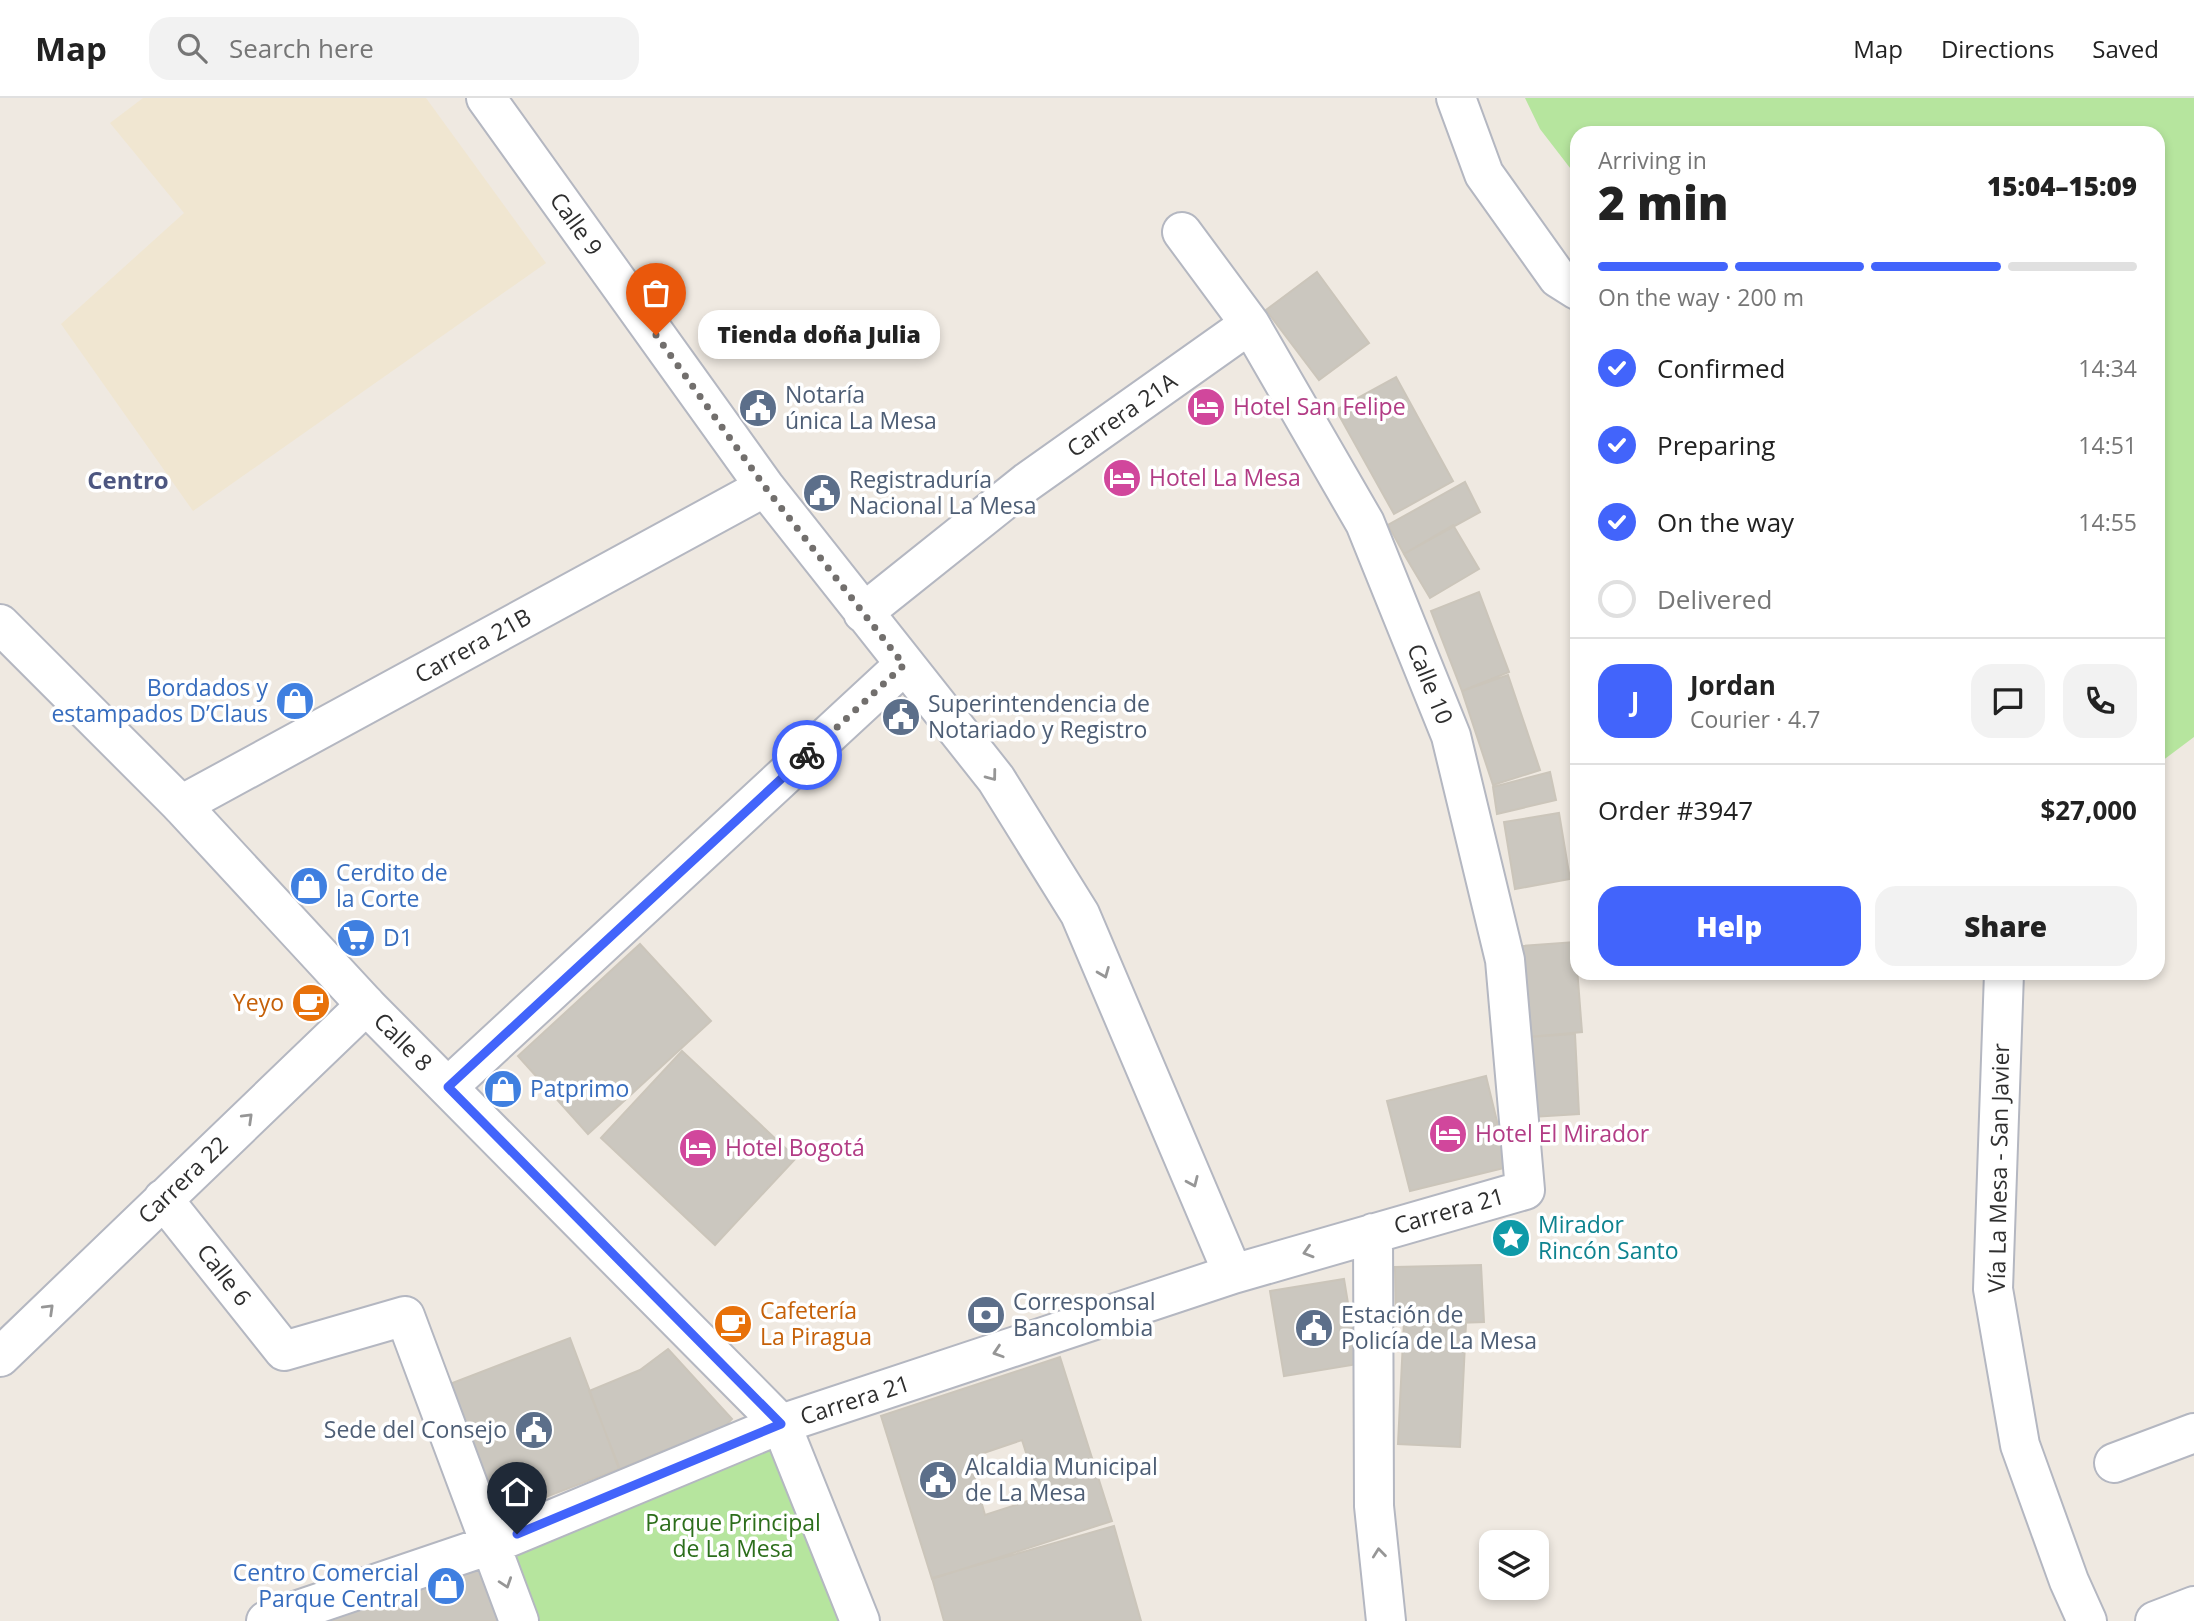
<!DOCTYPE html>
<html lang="en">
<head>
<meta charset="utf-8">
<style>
  body { margin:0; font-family:"Open Sans",sans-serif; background:#f2f2f2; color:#222; height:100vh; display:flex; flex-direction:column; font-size:26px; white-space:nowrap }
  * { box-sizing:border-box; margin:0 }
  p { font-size:23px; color:#767676 }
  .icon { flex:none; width:38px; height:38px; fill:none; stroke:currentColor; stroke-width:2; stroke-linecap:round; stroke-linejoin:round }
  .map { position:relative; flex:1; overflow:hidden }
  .drawer { position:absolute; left:1570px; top:28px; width:595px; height:854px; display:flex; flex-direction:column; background:#fff; border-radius:21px; box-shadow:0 4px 10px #0003 }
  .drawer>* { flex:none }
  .controls { position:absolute; left:1479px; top:1432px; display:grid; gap:14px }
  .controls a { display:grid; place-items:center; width:70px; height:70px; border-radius:14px; background:#fff; box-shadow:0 4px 10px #0003; font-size:35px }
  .pin { position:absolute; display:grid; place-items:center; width:60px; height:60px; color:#fff; margin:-72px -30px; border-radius:50% 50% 50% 0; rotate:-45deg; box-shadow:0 0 7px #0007 }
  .pin .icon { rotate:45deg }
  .courier { position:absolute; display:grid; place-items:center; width:70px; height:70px; margin:-35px; border:5px solid #4264fb; border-radius:50%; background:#fff; color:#222; box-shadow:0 2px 9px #0007 }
  .bubble { position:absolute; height:49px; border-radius:21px; background:#fff; box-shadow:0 4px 10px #0003; font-size:23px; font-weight:800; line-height:49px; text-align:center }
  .summary em { font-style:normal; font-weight:800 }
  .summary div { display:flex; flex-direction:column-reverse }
  .summary { display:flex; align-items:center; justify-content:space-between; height:119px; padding:0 28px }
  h1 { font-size:46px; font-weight:800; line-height:52px }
  .bar { display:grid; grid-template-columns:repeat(4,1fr); gap:10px 7px; align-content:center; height:84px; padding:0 28px }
  .bar i { height:9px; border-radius:5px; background:#e0e0e0 }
  .bar .selected { background:#4264fb }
  .bar p { grid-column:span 4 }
  .line { display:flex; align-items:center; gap:18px; padding:0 28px; border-top:2px solid #e0e0e0 }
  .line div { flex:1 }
  .round { display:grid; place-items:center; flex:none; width:74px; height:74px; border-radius:21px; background:#f2f2f2 }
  ol { padding:0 28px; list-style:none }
  li { display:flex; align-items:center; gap:21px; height:77px }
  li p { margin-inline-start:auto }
  li .icon { padding:7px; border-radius:50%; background:#4264fb; color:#fff; stroke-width:4 }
  li:last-child { color:#767676 }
  li i { width:38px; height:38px; border:4px solid #e0e0e0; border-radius:50% }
  .button { display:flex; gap:14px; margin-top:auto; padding:14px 28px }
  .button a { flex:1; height:80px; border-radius:21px; background:#4264fb; color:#fff; font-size:28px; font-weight:800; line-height:80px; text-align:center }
  .button a+a { background:#f2f2f2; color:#222 }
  header { display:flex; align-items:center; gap:42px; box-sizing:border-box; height:98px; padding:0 35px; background:#fff; border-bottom:2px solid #e0e0e0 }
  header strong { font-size:33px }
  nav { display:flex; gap:38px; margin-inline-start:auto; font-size:24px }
  .search { width:490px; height:63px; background:#f2f2f2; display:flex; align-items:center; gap:18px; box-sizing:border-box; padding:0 24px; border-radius:21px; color:#767676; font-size:26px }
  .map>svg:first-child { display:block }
</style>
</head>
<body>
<header>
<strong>Map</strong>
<div class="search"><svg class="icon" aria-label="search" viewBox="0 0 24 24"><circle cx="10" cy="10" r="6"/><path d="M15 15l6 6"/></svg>Search here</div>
<nav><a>Map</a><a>Directions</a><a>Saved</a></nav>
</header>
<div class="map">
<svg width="2194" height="1523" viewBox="0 0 2194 1523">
  <rect width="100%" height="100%" fill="#efe9e1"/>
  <path fill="#f0e6d1" d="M143 0H426L546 165 193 413 61 226 184 115 110 25Z"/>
  <path fill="#b6e59e" d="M1525 0H2194V639L2158 666V35H1577V79L1540 31Z
    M781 1326 860 1523H519L493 1446Z"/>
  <path fill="#cbc7bf" stroke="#cbc5ba" stroke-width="2" fill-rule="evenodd" d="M1317 174 1369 245 1319 282 1266 212Z
    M1396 279 1453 383 1394 416 1336 312Z
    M1465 384 1480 414 1404 456 1388 427Z
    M1453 427 1479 471 1430 500 1404 456Z
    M1479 494 1509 574 1462 593 1431 513Z
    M1508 577 1540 672 1493 687 1462 593Z
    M1550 674 1556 702 1497 716 1493 689Z
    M1559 715 1570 781 1515 791 1504 724Z
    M1575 844 1582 934 1528 939 1521 848Z
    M640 846 711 923 588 1036 518 958Z
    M1575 936 1579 1016 1532 1019 1528 939Z
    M682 953 796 1060 715 1147 601 1040Z
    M1486 978 1508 1069 1410 1093 1387 1003Z
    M1481 1167 1484 1224 1396 1227 1395 1169Z
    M1344 1181 1358 1266 1284 1278 1270 1193Z
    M1404 1222 1466 1225 1460 1349 1398 1346Z
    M570 1240 619 1371 496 1418 447 1287Z
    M668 1251 732 1321 714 1339 680 1346 620 1371 589 1293 640 1272Z
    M1060 1259 1112 1423 932 1481 881 1318ZM1022 1342 1040 1399 985 1417 969 1360Z
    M1114 1428 1141 1523H944L932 1480Z
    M480 1461 502 1523H327L325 1515Z"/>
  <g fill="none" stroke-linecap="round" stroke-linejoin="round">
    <defs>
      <path id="street" d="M486 0 765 389 996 681 1080 816 1233 1176
        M863 515 1027 384 1250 226
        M181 707 765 389
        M448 989 904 567
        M163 1101 284 1253 405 1218 519 1523
        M1373 1135 1374 1408 1386 1523
        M0 1259 366 907
        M2114 1365 2194 1335
        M266 1523 493 1446 781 1326 1233 1176 1525 1092 1505 862 1451 638 1365 425 1250 226 1182 134
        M2155 1523 2194 1508"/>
      <path id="secondary" d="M1456 0 1484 76 1558 180 1577 192
        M0 526 181 707 366 907 781 1326 860 1523
        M2004 875 1993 1191 2020 1347 2069 1483 2087 1523"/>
    </defs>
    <use href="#street" stroke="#b4b7c1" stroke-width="42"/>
    <use href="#secondary" stroke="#b4b7c1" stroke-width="42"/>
    <use href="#street" stroke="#fff" stroke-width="38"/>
    <use href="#secondary" stroke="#fff" stroke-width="38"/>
  </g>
  <defs><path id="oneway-chevron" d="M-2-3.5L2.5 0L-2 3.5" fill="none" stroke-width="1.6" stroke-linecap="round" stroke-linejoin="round" transform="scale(1.75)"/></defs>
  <g stroke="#969696">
    <use href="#oneway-chevron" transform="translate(992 678) rotate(53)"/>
    <use href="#oneway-chevron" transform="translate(1104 875) rotate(68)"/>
    <use href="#oneway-chevron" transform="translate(248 1020) rotate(-44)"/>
    <use href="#oneway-chevron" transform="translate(1193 1084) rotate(66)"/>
    <use href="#oneway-chevron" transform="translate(1308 1154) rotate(163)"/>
    <use href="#oneway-chevron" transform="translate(49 1211) rotate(-44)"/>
    <use href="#oneway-chevron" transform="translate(998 1254) rotate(162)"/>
    <use href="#oneway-chevron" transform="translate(1379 1455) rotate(-96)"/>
    <use href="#oneway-chevron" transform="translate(506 1485) rotate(71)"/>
  </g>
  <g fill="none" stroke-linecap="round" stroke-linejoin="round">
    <path stroke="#726f6d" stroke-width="7" stroke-dasharray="0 12.6" d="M656 237 765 389 904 567 807 657"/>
    <path stroke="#4264fb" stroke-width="9" d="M517 1436 781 1326 448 989 807 657"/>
  </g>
  <defs>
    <symbol id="hotel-disc" viewBox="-11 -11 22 22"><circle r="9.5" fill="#d1479c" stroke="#fff"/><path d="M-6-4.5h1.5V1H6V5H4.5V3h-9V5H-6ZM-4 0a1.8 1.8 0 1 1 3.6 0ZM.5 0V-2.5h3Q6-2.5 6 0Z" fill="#fff"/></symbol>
    <symbol id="civic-disc" viewBox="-11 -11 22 22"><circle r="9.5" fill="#5c6f8a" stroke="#fff"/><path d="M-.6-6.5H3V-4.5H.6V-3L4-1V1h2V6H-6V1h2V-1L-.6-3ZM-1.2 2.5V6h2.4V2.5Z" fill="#fff"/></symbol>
    <symbol id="shop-disc" viewBox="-11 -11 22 22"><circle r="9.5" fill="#3f7fe0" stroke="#fff"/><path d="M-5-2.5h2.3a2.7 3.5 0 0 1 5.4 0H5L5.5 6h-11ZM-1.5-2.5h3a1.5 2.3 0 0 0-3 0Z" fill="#fff"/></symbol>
    <symbol id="supermarket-disc" viewBox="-11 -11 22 22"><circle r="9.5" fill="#3f7fe0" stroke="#fff"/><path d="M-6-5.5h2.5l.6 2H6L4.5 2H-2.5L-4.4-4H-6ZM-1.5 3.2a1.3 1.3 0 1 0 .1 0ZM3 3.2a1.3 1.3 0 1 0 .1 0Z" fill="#fff"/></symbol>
    <symbol id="cafe-disc" viewBox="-11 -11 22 22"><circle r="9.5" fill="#e8710a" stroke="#fff"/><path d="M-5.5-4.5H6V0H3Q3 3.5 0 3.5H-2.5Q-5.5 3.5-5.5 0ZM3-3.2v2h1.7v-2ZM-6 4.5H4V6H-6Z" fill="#fff"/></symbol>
    <symbol id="sight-disc" viewBox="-11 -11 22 22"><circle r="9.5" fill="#0f9aa8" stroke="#fff"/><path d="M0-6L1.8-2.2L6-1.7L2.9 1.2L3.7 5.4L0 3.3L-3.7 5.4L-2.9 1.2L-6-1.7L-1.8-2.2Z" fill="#fff"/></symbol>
    <symbol id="bank-disc" viewBox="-11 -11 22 22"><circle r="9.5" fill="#5c6f8a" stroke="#fff"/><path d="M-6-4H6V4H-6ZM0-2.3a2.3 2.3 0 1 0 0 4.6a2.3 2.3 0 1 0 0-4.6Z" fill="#fff"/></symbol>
  </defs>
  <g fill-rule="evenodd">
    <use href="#hotel-disc" x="1184" y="287" width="44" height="44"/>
    <use href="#civic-disc" x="736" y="288" width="44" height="44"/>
    <use href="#hotel-disc" x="1100" y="358" width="44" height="44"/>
    <use href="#civic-disc" x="800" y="373" width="44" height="44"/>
    <use href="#shop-disc" x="273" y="581" width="44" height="44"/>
    <use href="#civic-disc" x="879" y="597" width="44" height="44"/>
    <use href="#shop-disc" x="287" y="766" width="44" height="44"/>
    <use href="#supermarket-disc" x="334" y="818" width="44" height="44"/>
    <use href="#cafe-disc" x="289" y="883" width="44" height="44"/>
    <use href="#shop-disc" x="481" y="969" width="44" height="44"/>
    <use href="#hotel-disc" x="1426" y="1014" width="44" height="44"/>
    <use href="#hotel-disc" x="676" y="1028" width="44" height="44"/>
    <use href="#sight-disc" x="1489" y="1118" width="44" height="44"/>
    <use href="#bank-disc" x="964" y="1195" width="44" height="44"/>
    <use href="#cafe-disc" x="711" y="1204" width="44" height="44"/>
    <use href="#civic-disc" x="1292" y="1208" width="44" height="44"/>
    <use href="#civic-disc" x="512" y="1310" width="44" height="44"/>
    <use href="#civic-disc" x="916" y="1360" width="44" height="44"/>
    <use href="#shop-disc" x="424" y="1466" width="44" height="44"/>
  </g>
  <g text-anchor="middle" stroke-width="7" stroke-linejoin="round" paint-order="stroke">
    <g font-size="23" fill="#2e2e2e" stroke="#fff">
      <text transform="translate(576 126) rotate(54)" y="8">Calle 9</text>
      <text transform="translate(1122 317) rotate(-35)" y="8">Carrera 21A</text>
      <text transform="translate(473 548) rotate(-29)" y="8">Carrera 21B</text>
      <text transform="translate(1430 586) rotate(68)" y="8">Calle 10</text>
      <text transform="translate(403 944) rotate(45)" y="8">Calle 8</text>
      <text transform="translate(1999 1070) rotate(-89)" y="8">Vía La Mesa - San Javier</text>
      <text transform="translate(183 1082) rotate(-44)" y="8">Carrera 22</text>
      <text transform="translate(1449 1113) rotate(-16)" y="8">Carrera 21</text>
      <text transform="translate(224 1177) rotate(52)" y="8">Calle 6</text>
      <text transform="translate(855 1302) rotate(-18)" y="8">Carrera 21</text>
    </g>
    <g font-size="23" fill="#4e5e75" stroke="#fff" text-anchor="start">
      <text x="785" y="305">Notaría<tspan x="785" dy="26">única La Mesa</tspan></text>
      <text x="849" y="390">Registraduría<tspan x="849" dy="26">Nacional La Mesa</tspan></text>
      <text x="928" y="614">Superintendencia de<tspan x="928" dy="26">Notariado y Registro</tspan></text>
      <text x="1013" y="1212">Corresponsal<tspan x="1013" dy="26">Bancolombia</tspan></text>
      <text x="1341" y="1225">Estación de<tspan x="1341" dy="26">Policía de La Mesa</tspan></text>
      <text x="507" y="1340" text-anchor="end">Sede del Consejo</text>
      <text x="965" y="1377">Alcaldia Municipal<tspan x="965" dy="26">de La Mesa</tspan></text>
    </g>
    <g font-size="23" fill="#b23c85" stroke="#fff" text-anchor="start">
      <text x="1233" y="317">Hotel San Felipe</text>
      <text x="1149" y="388">Hotel La Mesa</text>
      <text x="1475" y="1044">Hotel El Mirador</text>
      <text x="725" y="1058">Hotel Bogotá</text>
    </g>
    <g font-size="23" fill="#366cbe" stroke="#fff" text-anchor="start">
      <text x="268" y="598" text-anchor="end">Bordados y<tspan x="268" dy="26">estampados D’Claus</tspan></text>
      <text x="336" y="783">Cerdito de<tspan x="336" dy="26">la Corte</tspan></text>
      <text x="383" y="848">D1</text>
      <text x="530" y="999">Patprimo</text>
      <text x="419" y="1483" text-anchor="end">Centro Comercial<tspan x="419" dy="26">Parque Central</tspan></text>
    </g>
    <g font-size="23" fill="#c56008" stroke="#fff" text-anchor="end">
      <text x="284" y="913">Yeyo</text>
      <text x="760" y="1221" text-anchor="start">Cafetería<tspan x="760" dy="26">La Piragua</tspan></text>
    </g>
    <g font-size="23" fill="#0d838f" stroke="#fff" text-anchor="start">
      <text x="1538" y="1135">Mirador<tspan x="1538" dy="26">Rincón Santo</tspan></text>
    </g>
    <g font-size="23" fill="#2c6e1b" stroke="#fff">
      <text x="733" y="1433">Parque Principal<tspan x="733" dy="26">de La Mesa</tspan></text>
    </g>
    <g font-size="24" font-weight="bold" fill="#4d5680" stroke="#fff">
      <text x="128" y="391">Centro</text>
    </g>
  </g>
</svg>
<div class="controls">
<a><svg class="icon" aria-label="layers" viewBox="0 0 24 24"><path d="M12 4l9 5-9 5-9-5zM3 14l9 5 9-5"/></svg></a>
</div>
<div class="pin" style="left:656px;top:237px;background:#ea580c"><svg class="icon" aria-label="bag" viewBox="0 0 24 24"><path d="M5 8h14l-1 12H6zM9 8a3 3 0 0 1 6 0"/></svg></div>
<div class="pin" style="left:517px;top:1436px;background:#1f2937"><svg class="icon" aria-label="home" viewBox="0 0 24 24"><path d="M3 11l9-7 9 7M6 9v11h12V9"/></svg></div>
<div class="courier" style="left:807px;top:657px"><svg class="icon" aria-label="bike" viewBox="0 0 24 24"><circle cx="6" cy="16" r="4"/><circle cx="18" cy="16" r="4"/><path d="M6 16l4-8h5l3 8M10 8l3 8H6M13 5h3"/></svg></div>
<div class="bubble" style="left:698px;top:212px;width:242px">Tienda doña Julia</div>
<section class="drawer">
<div class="summary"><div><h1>2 min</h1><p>Arriving in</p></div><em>15:04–15:09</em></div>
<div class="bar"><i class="selected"></i><i class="selected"></i><i class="selected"></i><i></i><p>On the way · 200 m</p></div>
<ol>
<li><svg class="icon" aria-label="check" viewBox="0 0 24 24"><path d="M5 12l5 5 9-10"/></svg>Confirmed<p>14:34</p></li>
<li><svg class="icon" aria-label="check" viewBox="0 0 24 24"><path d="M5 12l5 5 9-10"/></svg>Preparing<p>14:51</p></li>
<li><svg class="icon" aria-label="check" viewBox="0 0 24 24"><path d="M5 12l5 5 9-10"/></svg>On the way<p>14:55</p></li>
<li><i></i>Delivered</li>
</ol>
<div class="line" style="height:126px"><b class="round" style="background:#4264fb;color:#fff">J</b><div><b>Jordan</b><p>Courier · 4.7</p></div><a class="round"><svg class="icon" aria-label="chat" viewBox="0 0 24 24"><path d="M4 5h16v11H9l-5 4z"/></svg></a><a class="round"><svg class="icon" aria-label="phone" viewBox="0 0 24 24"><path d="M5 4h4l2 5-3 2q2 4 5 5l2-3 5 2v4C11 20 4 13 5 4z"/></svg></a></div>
<div class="line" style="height:91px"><div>Order #3947</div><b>$27,000</b></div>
<div class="button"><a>Help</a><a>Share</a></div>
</section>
</div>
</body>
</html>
